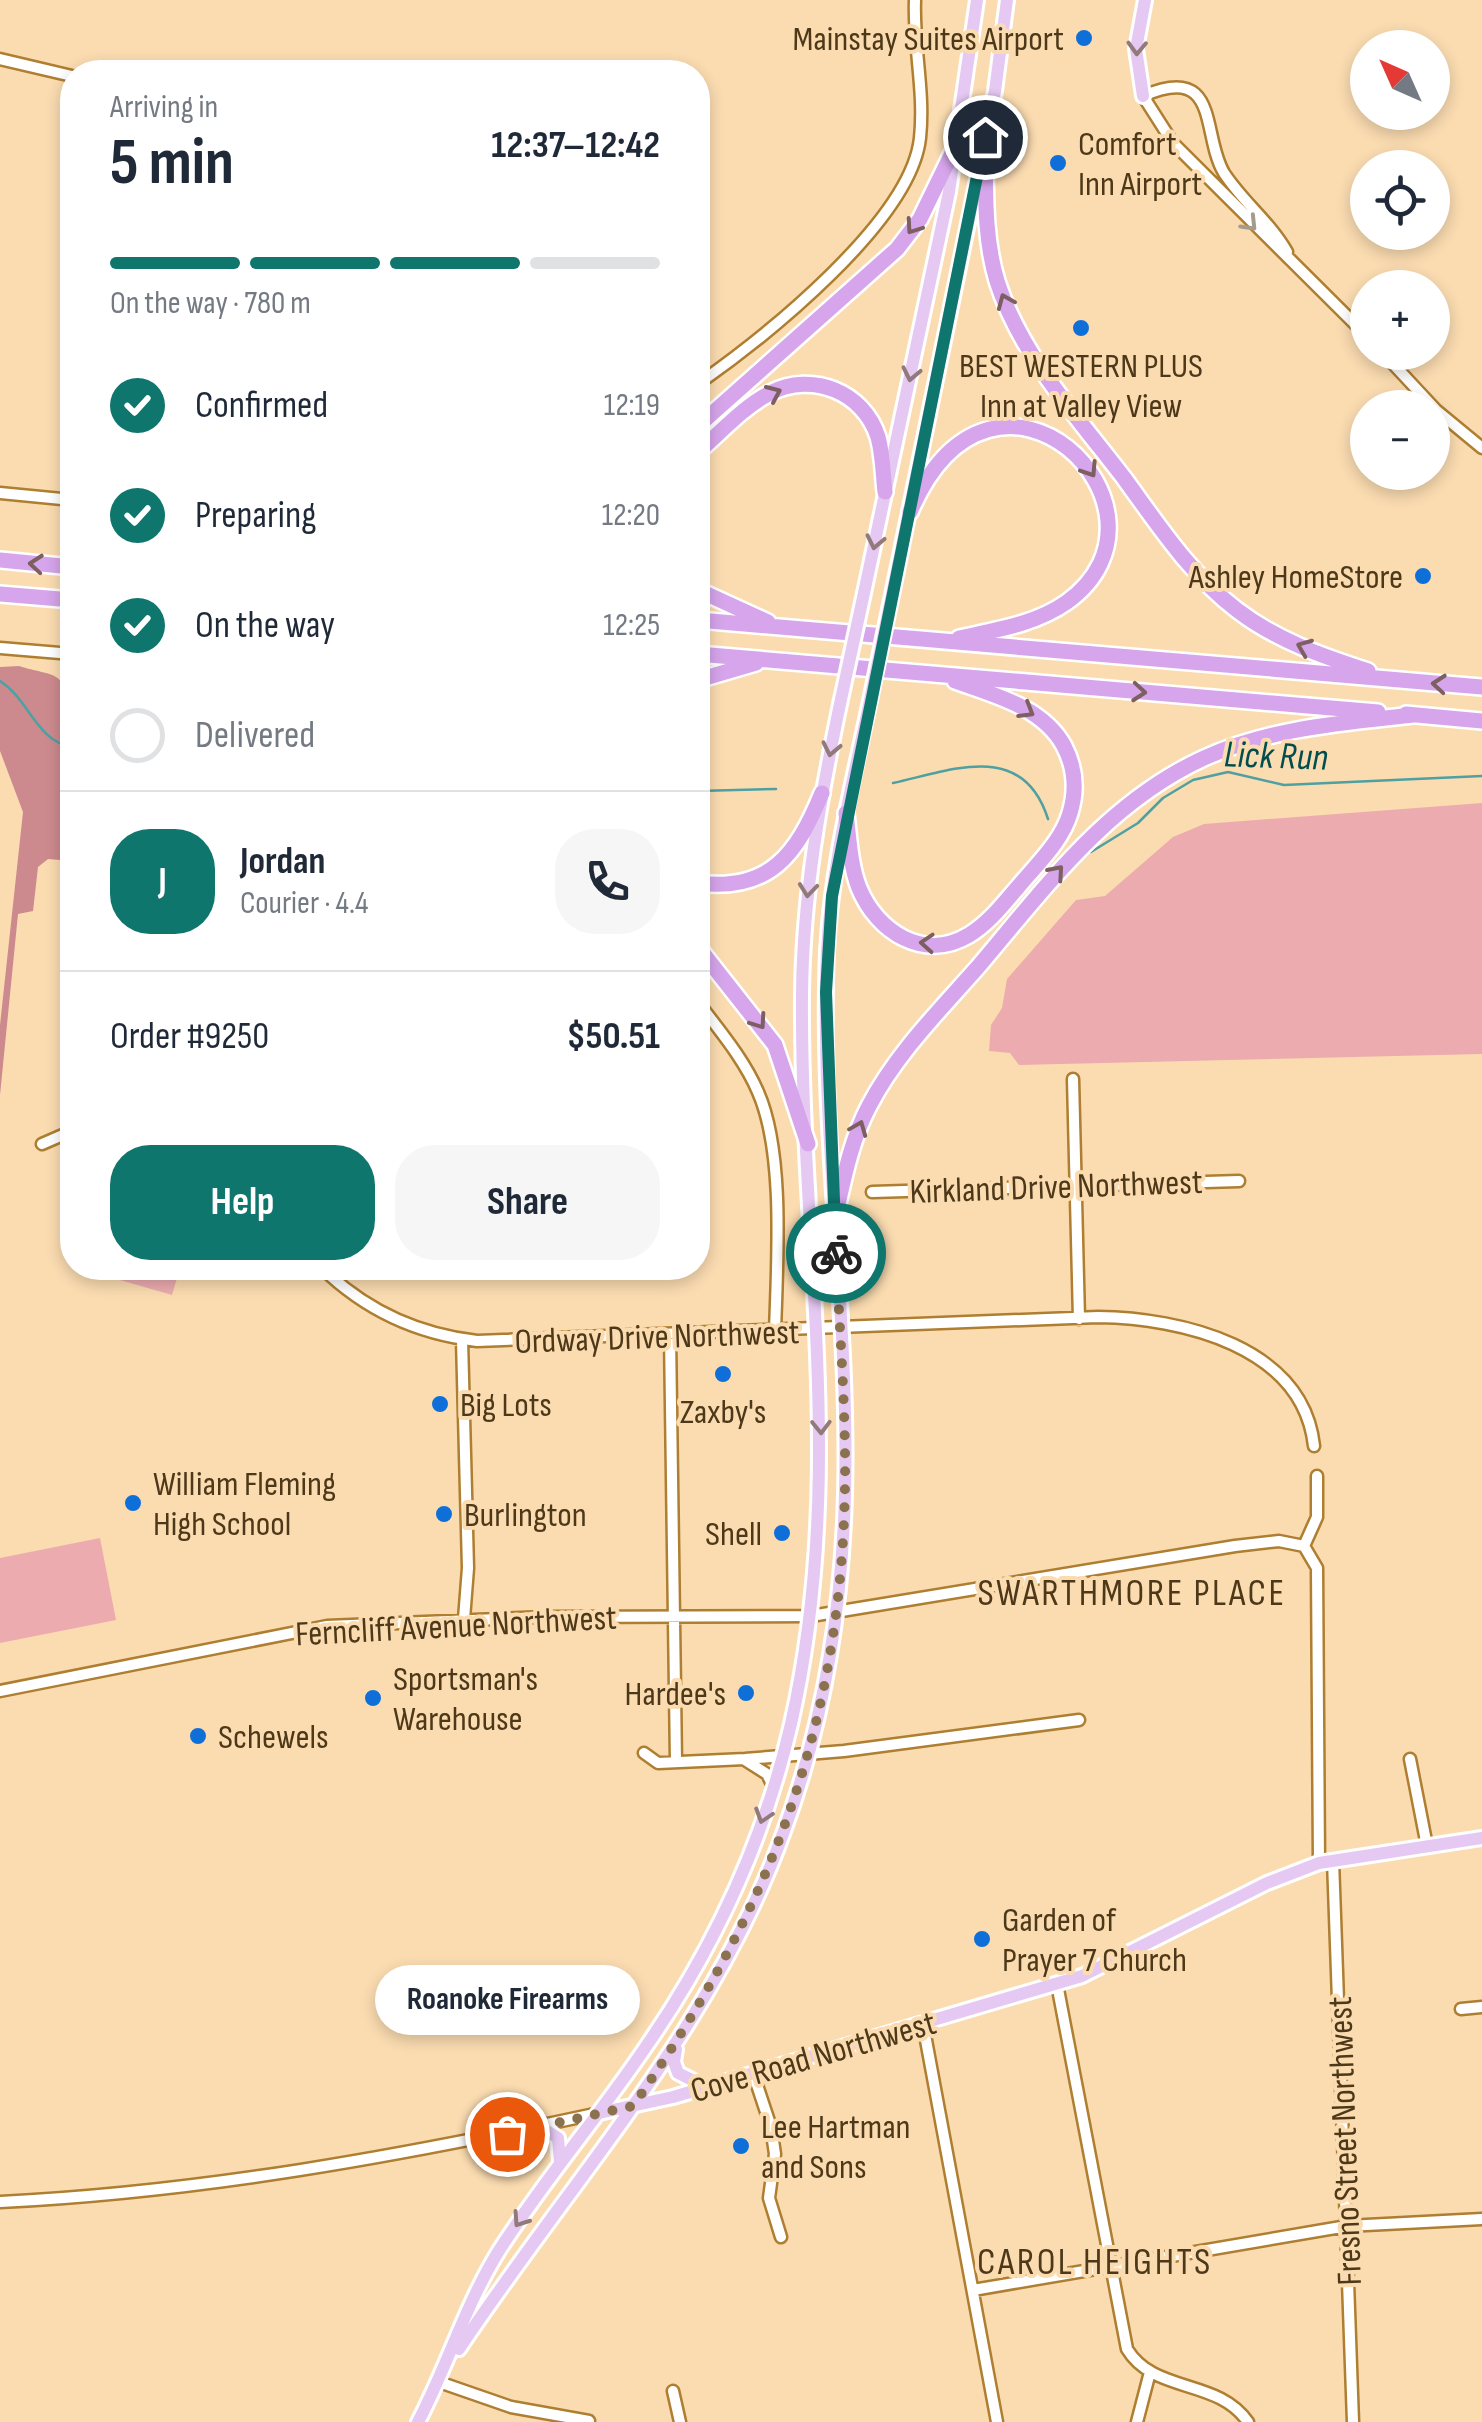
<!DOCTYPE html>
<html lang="en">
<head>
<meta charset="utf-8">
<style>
  body { margin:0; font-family:"Sofia Sans Condensed",sans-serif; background:#f6f6f7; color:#1f2937; height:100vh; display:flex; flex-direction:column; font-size:38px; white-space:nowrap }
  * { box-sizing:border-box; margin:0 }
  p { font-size:32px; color:#747a83 }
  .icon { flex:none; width:55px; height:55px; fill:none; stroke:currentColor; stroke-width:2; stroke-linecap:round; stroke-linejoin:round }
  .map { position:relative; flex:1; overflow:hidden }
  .side { position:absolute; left:60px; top:60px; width:650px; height:1220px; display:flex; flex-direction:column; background:#fff; border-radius:40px; box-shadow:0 5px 15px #0003 }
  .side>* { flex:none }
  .needle { width:65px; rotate:315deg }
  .controls { position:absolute; left:1350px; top:30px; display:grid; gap:20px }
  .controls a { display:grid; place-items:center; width:100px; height:100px; border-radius:50%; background:#fff; box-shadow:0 5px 15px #0003; font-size:50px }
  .pin { position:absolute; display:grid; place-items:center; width:85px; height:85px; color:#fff; margin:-42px; border:5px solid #fff; border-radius:50%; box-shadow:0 2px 10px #0007 }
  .courier { position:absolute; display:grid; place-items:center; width:100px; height:100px; margin:-50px; border:8px solid #0f766e; border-radius:50%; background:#fff; color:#222; box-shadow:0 2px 12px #0007 }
  .bubble { position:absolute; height:70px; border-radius:35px; background:#fff; box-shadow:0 5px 15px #0003; font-size:32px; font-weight:700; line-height:70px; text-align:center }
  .overview em { font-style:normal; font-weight:700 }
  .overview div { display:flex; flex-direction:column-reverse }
  .overview { display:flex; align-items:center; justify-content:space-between; height:170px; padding:0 50px }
  h1 { font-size:65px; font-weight:700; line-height:75px }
  .bar { display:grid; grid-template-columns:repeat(4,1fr); gap:15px 10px; align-content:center; height:120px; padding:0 50px }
  .bar i { height:12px; border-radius:8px; background:#e0e1e3 }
  .bar .on { background:#0f766e }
  .bar p { grid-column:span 4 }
  .line { display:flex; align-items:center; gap:25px; padding:0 50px; border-top:2px solid #e0e1e3 }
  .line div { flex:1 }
  .round { display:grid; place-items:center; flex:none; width:105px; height:105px; border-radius:40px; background:#f6f6f7 }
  ol { padding:0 50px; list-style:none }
  li { display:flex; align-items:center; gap:30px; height:110px }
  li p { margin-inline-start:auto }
  li .icon { padding:10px; border-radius:50%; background:#0f766e; color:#fff; stroke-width:4 }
  li:last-child { color:#747a83 }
  li i { width:55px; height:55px; border:5px solid #e0e1e3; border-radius:50% }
  .action { display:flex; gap:20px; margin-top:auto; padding:20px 50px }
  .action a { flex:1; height:115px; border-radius:40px; background:#0f766e; color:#fff; font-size:40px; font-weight:700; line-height:115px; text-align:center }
  .action a+a { background:#f6f6f7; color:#1f2937 }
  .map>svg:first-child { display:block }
</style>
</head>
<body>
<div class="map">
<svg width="1482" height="2422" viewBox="0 0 1482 2422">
  <rect width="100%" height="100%" fill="#fbdcb1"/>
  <path fill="#ecacaf" d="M1482 803V1054L1019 1065 1010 1053 989 1051 991 1025 1002 1008 1007 979 1076 900 1105 896 1173 837 1204 824Z
    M124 1268H180L172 1295 120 1280Z
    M100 1538 116 1620 0 1643V1558Z"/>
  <path fill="#cc8a8e" d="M19 666C53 677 66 668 68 712L72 714V861L48 859 38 867 33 911 18 914 0 1095V1025L23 812 0 751V667Z"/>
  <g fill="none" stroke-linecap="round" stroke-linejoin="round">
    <path stroke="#4ea0a1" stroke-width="2.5" d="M0 681C29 699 36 741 72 747
      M893 783C953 770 1023 740 1048 819
      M698 791 776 789
      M1091 852 1138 823 1163 798 1193 780 1228 772 1284 785 1482 776"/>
    <defs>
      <path id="minor" d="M0 59 72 76
        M1287 252C1270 222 1243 202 1224 173 1201 135 1221 62 1143 96L1173 143 1368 337
        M1382 352 1436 410 1482 448
        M698 384C765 337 911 221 920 138 925 91 913 46 915 0
        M0 493 72 500
        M0 648 72 654
        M698 1002C719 1030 744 1059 758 1092 785 1153 777 1264 775 1332
        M1073 1079 1079 1319
        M42 1144 72 1131
        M872 1192 1239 1181
        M322 1268C365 1310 417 1334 477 1341L1098 1317C1181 1318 1303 1346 1314 1446
        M670 1335 676 1762
        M462 1340 468 1568 464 1619
        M1304 1546 1317 1568 1319 1863
        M1304 1546 1317 1517V1476
        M0 1691 327 1626 545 1617 811 1616 1235 1546 1279 1541 1304 1546
        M644 1753 658 1763 745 1759 844 1751 1079 1720
        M1410 1759 1427 1846
        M745 1760 767 1774 773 1786
        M1333 1860 1353 2422
        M1057 1984 1127 2349C1154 2394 1218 2378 1248 2422
        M1461 2009 1482 2007
        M923 2024 997 2422
        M753 2073 771 2127 775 2154 769 2198 781 2237
        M0 2202C203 2192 400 2156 599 2113
        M973 2290 1347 2226 1482 2219
        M439 2382 511 2407 589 2421
        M673 2391 680 2422
        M1137 2422 1150 2372"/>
      <path id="major" d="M1143 96 1136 49 1145 0
        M893 590 995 91 1007 0
        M864 593 949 192 977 0
        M676 2049 674 2062 678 2073 704 2086
        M599 2113 673 2097 1082 1976 1267 1883 1319 1863 1482 1838
        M539 2126 558 2138 560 2162
        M459 2349C572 2179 715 2025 784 1831 820 1733 839 1625 844 1522 853 1332 819 1141 827 952 831 869 851 790 868 710
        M418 2422C448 2365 466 2303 500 2249 545 2179 599 2116 645 2048 713 1950 764 1841 791 1724 848 1472 800 1245 802 994 803 895 820 800 840 704"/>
      <path id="highway" d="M985 137C986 185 983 235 997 281 1020 354 1078 418 1124 478 1159 526 1190 574 1237 610 1276 640 1322 656 1368 671
        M698 426 897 249 920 219 958 141
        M698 452C720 433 743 407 770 393 812 371 864 392 878 437 883 455 883 474 885 492
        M910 512C995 314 1194 510 1067 602 1036 624 996 630 959 638
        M0 560 72 567
        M698 590 768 622
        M0 594 72 600
        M698 620 1482 687
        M698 654 1378 712
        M698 680 756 663
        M1406 714 1482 721
        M846 813C849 838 850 865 859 888 877 932 924 962 969 935 989 923 1003 904 1018 887 1037 864 1062 841 1070 813 1077 790 1075 767 1064 746 1043 707 994 695 955 681
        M698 883C770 892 797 854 822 793
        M698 947 775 1045 808 1144
        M834 1222C843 1183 850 1142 869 1106 896 1054 939 1011 977 968 1045 888 1106 803 1204 758 1270 728 1342 723 1413 715"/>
    </defs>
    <use href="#minor" stroke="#ae7e31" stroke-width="15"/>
    <use href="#major" stroke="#fff" stroke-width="18"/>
    <use href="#highway" stroke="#fff" stroke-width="20"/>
    <use href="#minor" stroke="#fff" stroke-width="10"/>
    <use href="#major" stroke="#e6c9f3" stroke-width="12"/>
    <use href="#highway" stroke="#d6a5eb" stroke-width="15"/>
    <defs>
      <path id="major-bridge" d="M840 704 864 593
        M868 710 893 590"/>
    </defs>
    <use href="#major-bridge" stroke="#fff" stroke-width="18" stroke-linecap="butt"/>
    <use href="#major-bridge" stroke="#e6c9f3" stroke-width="12"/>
  </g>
  <defs><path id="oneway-chevron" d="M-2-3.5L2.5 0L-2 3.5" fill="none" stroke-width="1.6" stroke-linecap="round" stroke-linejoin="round" transform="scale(2.5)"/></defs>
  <g stroke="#927a7b">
    <use href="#oneway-chevron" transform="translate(1137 48) rotate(92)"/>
    <use href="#oneway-chevron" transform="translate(911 374) rotate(102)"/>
    <use href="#oneway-chevron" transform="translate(875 542) rotate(102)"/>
    <use href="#oneway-chevron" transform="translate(831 749) rotate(102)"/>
    <use href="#oneway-chevron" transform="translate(808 890) rotate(96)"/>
    <use href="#oneway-chevron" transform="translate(821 1427) rotate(89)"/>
    <use href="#oneway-chevron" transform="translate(763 1816) rotate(108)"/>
    <use href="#oneway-chevron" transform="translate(520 2220) rotate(124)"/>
  </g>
  <use stroke="#a69c8c" href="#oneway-chevron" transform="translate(1250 224) rotate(46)"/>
  <g stroke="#7d5f62">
    <use href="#oneway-chevron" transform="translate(913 227) rotate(125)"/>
    <use href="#oneway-chevron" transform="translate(1005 301) rotate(-113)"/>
    <use href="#oneway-chevron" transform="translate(774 393) rotate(-24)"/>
    <use href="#oneway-chevron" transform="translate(1090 470) rotate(57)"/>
    <use href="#oneway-chevron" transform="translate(36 564) rotate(-175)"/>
    <use href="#oneway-chevron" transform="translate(1304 647) rotate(-158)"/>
    <use href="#oneway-chevron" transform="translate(1439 684) rotate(-175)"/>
    <use href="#oneway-chevron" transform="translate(1139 692) rotate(5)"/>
    <use href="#oneway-chevron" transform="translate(1027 711) rotate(31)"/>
    <use href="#oneway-chevron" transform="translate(1057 872) rotate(-49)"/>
    <use href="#oneway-chevron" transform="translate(927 943) rotate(-176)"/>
    <use href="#oneway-chevron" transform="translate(759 1022) rotate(55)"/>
    <use href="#oneway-chevron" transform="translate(859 1128) rotate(-68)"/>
  </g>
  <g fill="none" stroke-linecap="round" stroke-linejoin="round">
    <path stroke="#8a724e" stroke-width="10" stroke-dasharray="0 18" d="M507 2134 633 2106C762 1921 834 1748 844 1520 848 1431 840 1342 836 1253"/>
    <path stroke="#0f766e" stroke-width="12" d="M836 1253 826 992 832 896 985 137"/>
  </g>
  <g fill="#0f6fd8" stroke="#fbdcb1" stroke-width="4">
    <circle cx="1084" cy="38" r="10"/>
    <circle cx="1058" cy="163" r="10"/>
    <circle cx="1081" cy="328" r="10"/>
    <circle cx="1423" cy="576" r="10"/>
    <circle cx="723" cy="1374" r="10"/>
    <circle cx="440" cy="1404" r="10"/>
    <circle cx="133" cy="1503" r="10"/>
    <circle cx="444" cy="1514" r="10"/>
    <circle cx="782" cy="1533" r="10"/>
    <circle cx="746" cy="1693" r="10"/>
    <circle cx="373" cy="1698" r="10"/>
    <circle cx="198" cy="1736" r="10"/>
    <circle cx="982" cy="1939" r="10"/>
    <circle cx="741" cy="2146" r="10"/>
  </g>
  <g text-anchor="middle" stroke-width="8" stroke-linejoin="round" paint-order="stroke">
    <g font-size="35" fill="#4d3919" stroke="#fbdcb1" text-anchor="start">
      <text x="1064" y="50" text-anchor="end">Mainstay Suites Airport</text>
      <text x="1078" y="155">Comfort<tspan x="1078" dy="40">Inn Airport</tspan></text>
      <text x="1081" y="377" text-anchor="middle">BEST WESTERN PLUS<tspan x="1081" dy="40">Inn at Valley View</tspan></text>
      <text x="1403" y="588" text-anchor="end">Ashley HomeStore</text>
      <text x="460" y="1416">Big Lots</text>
      <text x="723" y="1423" text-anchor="middle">Zaxby's</text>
      <text x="153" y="1495">William Fleming<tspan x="153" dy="40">High School</tspan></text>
      <text x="464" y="1526">Burlington</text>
      <text x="762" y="1545" text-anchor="end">Shell</text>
      <text x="393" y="1690">Sportsman's<tspan x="393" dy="40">Warehouse</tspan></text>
      <text x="726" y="1705" text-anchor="end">Hardee's</text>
      <text x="218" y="1748">Schewels</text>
      <text x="1002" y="1931">Garden of<tspan x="1002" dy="40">Prayer 7 Church</tspan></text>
      <text x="761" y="2138">Lee Hartman<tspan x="761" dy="40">and Sons</tspan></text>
    </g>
    <g font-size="35" fill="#4d3919" stroke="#fbdcb1">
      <text transform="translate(1056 1186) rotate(-2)" y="12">Kirkland Drive Northwest</text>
      <text transform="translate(657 1336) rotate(-2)" y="12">Ordway Drive Northwest</text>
      <text transform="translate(456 1625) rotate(-3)" y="12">Ferncliff Avenue Northwest</text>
      <text transform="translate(813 2056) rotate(-16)" y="12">Cove Road Northwest</text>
      <text transform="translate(1344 2141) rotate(-92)" y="12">Fresno Street Northwest</text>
    </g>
    <g font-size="38" font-style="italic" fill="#004e4f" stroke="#fbdcb1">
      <text transform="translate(1276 755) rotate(2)" y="13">Lick Run</text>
    </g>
    <g font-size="38" letter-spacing="2.5" fill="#4d3919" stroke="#fbdcb1">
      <text x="1132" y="1605">SWARTHMORE PLACE</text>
      <text x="1095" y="2274">CAROL HEIGHTS</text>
    </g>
  </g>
</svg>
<div class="controls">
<a><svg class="needle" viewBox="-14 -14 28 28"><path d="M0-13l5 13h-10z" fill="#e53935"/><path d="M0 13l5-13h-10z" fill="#747a83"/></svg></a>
<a><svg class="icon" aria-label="locate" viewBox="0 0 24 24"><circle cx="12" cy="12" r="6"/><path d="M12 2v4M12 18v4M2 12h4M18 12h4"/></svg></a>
<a>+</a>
<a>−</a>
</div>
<div class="pin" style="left:507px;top:2134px;background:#ea580c"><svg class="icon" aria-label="bag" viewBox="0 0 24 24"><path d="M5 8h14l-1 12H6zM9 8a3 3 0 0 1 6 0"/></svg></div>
<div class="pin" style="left:985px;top:137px;background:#1f2937"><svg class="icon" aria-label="home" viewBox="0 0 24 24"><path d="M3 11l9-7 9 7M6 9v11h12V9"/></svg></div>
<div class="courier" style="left:836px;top:1253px"><svg class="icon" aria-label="bike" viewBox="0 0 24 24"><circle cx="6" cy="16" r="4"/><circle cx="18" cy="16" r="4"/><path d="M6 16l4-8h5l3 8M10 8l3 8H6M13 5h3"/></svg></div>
<div class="bubble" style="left:375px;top:1965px;width:265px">Roanoke Firearms</div>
<section class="side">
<div class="overview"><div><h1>5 min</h1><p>Arriving in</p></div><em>12:37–12:42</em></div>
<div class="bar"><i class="on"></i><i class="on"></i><i class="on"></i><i></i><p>On the way · 780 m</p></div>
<ol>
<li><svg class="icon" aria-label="check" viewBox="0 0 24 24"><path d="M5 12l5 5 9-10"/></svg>Confirmed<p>12:19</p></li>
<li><svg class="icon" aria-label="check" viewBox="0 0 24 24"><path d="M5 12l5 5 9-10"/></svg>Preparing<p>12:20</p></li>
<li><svg class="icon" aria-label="check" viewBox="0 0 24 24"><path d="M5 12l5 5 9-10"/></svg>On the way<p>12:25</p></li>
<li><i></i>Delivered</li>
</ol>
<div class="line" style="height:180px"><b class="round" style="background:#0f766e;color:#fff">J</b><div><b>Jordan</b><p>Courier · 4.4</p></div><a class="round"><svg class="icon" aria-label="phone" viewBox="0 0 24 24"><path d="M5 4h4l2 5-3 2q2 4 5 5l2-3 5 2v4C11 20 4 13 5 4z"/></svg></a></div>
<div class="line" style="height:130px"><div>Order #9250</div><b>$50.51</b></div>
<div class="action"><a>Help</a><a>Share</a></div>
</section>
</div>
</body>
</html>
